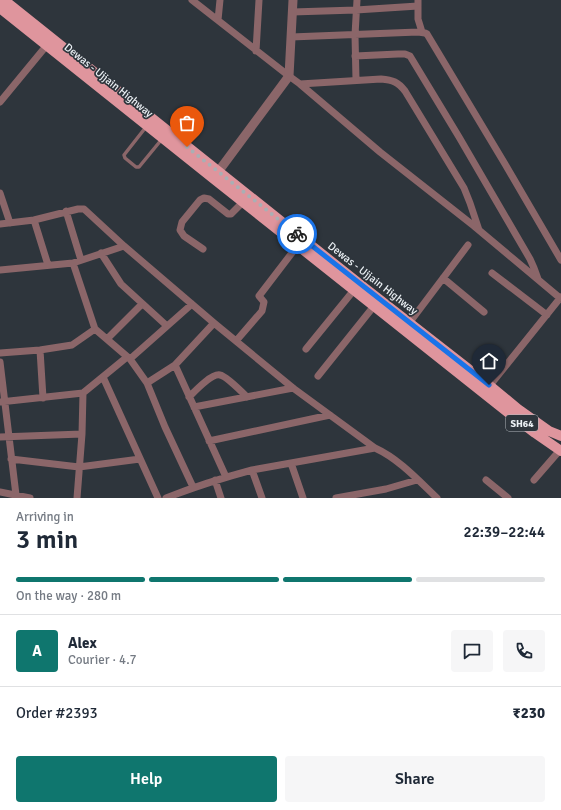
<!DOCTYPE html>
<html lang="en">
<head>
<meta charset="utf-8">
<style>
  body { margin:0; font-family:Signika,sans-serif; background:#f6f6f7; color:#1f2937; height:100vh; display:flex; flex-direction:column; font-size:15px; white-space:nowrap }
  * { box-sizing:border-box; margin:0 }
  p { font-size:13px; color:#747a83 }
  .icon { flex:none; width:22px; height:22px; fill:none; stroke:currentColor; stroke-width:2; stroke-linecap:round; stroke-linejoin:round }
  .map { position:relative; height:498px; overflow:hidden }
  .sheet { display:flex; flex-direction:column; background:#fff; flex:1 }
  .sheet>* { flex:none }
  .pin { position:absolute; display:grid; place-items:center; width:34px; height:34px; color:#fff; margin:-41px -17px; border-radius:50% 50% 50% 0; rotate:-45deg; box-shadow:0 0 4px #0007 }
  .pin .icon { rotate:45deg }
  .courier { position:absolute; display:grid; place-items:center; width:40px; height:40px; margin:-20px; border:3px solid #1a73e8; border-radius:50%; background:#fff; color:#222; box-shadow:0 1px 5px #0007 }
  .overview em { font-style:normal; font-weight:600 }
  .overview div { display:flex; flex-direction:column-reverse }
  .overview { display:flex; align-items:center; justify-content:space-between; height:68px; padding:0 16px }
  h1 { font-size:26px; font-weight:600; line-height:30px }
  .bar { display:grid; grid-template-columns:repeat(4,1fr); gap:6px 4px; align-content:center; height:48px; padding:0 16px }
  .bar i { height:5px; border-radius:3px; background:#e0e1e3 }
  .bar .current { background:#0f766e }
  .bar p { grid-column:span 4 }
  .line { display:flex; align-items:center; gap:10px; padding:0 16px; border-top:1px solid #e0e1e3 }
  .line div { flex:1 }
  .round { display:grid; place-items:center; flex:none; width:42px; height:42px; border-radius:4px; background:#f6f6f7 }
  .primary-button { display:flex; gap:8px; margin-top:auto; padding:8px 16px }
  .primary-button a { flex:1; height:46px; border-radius:4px; background:#0f766e; color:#fff; font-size:16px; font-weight:600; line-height:46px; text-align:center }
  .primary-button a+a { background:#f6f6f7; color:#1f2937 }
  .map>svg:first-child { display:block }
</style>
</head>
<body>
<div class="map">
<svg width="561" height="498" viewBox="0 0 561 498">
  <rect width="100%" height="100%" fill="#2e353c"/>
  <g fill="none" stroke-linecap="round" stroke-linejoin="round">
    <path stroke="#8b6669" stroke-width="3.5" d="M146 127 124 155 125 158 136 167H139L162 139"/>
    <path stroke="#8b6669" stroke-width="7" d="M192 0 289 76 300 84 381 79C393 80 398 82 405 91L464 188 470 203 479 230
      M418 0V19L422 32
      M292 12 356 10 418 6
      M218 20 220 0
      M291 37 418 32 425 33 427 34 505 164 561 260
      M256 51 259 0
      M355 56 398 54H405L410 56 459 137 530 259 534 268 538 279
      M356 80 355 35 357 0
      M300 84 380 152 474 226 560 298
      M0 102 47 45
      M0 193 10 223
      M66 211 81 260
      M34 220 48 265
      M0 224 34 220 78 209H84L124 246
      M203 249 184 236 180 230 182 222 200 200 204 198 209 199 228 214H231L243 202
      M101 253 121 284 167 326
      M73 263 95 329 130 359 147 383 165 427 193 487
      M0 270 73 263 124 246 214 323 293 388 375 448
      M492 273 547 315
      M443 278 484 312
      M410 322 468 245
      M107 339 142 304
      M236 341 262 311 264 302 259 296 298 245
      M306 349 354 290
      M40 350 43 398
      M0 353 40 350 72 345 95 329
      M130 359 192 304
      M0 362 16 495
      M175 365 226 477
      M318 376 374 306
      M103 377 158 498
      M147 383 175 365 214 323
      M487 389 561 297
      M189 397C195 391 212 373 220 375 226 376 242 392 247 397
      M0 402 83 393
      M194 407 293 388
      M82 434 83 393 127 357
      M0 437 82 434 77 498
      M209 441 330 415
      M11 459 79 467 140 459
      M291 463 303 498
      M215 480 221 498
      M486 480 508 498
      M534 480 560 450
      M0 492 30 498
      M166 498C194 487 222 478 252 470
      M262 498 252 470 375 448C399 459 418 480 437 498
      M336 498 386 489 417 480"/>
    <path stroke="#8b6669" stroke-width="9" d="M215 176 289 76 293 0"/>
    <path stroke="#df959d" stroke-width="10" d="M4 0 362 286 489 385 518 409 549 431 561 436
      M0 8 214 179 510 414 535 433 561 451"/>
  </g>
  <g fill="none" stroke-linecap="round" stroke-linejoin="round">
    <path stroke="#a9afb4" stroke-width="4" stroke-dasharray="0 7.2" d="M187 147 297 234"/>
    <path stroke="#1a73e8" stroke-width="5" d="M297 234 489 385"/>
  </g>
  <g text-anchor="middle" stroke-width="3.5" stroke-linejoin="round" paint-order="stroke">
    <rect fill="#2e353c" stroke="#b2b8bd" stroke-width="1" x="506" y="415" width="32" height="16" rx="3"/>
    <g font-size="10" font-weight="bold" fill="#ebf0f4">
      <text x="522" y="427">SH64</text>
    </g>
    <g font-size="11" fill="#ebf0f4" stroke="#2e353c">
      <text transform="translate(109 80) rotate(39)" y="4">Dewas - Ujjain Highway</text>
      <text transform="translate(373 278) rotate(38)" y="4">Dewas - Ujjain Highway</text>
    </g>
  </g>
</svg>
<div class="pin" style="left:187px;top:147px;background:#ea580c"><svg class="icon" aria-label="bag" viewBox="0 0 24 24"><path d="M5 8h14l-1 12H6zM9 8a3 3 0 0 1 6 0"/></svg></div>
<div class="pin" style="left:489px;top:385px;background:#1f2937"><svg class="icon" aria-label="home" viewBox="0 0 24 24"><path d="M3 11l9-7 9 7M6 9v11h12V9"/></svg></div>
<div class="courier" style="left:297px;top:234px"><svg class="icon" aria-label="bike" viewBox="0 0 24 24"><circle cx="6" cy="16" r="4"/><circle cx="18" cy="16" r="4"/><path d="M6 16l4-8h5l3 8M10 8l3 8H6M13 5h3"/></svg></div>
</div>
<section class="sheet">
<div class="overview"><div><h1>3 min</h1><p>Arriving in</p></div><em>22:39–22:44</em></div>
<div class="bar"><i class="current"></i><i class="current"></i><i class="current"></i><i></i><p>On the way · 280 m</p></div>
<div class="line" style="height:72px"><b class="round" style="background:#0f766e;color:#fff">A</b><div><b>Alex</b><p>Courier · 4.7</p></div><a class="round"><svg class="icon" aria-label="chat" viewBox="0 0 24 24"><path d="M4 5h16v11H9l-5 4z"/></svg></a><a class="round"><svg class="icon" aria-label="phone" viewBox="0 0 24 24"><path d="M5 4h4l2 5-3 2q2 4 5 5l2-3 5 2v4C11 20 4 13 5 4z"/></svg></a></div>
<div class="line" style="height:52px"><div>Order #2393</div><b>₹230</b></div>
<div class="primary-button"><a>Help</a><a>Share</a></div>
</section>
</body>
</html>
